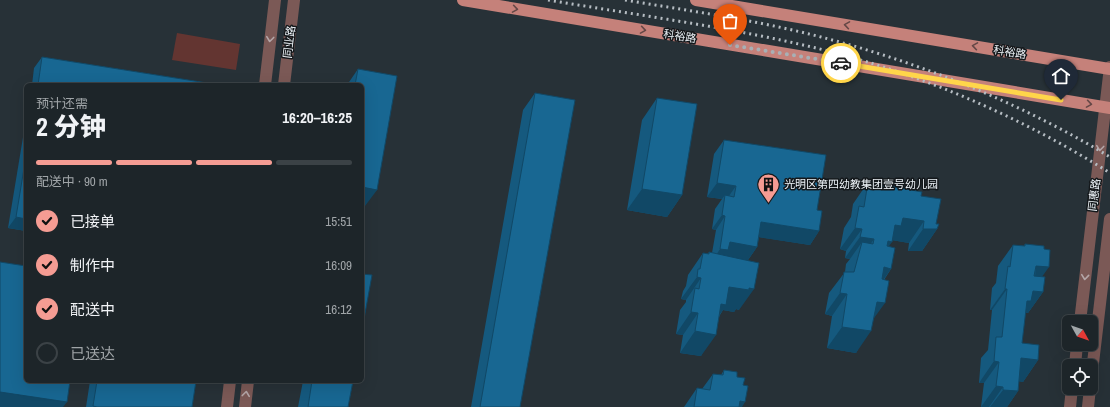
<!DOCTYPE html>
<html lang="zh">
<head>
<meta charset="utf-8">
<style>
  body { margin:0; font-family:"Archivo Narrow","Noto Sans SC",sans-serif; background:#252d31; color:#f1f3f6; height:100vh; display:flex; flex-direction:column; font-size:15px; white-space:nowrap }
  * { box-sizing:border-box; margin:0 }
  p { font-size:13px; color:#a0a5a8 }
  .icon { flex:none; width:22px; height:22px; fill:none; stroke:currentColor; stroke-width:2; stroke-linecap:round; stroke-linejoin:round }
  .map { position:relative; flex:1; overflow:hidden }
  .details { position:absolute; left:24px; top:83px; width:340px; height:300px; display:flex; flex-direction:column; background:#1d2529; border-radius:6px; box-shadow:0 4px 16px #0002,0 0 0 1px #3b4246 }
  .details>* { flex:none }
  .needle { width:26px; rotate:130deg }
  .fabs { position:absolute; left:1062px; top:315px; display:grid; gap:8px }
  .fabs a { display:grid; place-items:center; width:36px; height:36px; border-radius:6px; background:#1d2529; box-shadow:0 4px 16px #0002,0 0 0 1px #3b4246; font-size:20px }
  .pin { position:absolute; display:grid; place-items:center; width:34px; height:34px; color:#fff; margin:-41px -17px; border-radius:50% 50% 50% 0; rotate:-45deg; box-shadow:0 0 4px #0007 }
  .pin .icon { rotate:45deg }
  .courier { position:absolute; display:grid; place-items:center; width:40px; height:40px; margin:-20px; border:3px solid #ffd54a; border-radius:50%; background:#fff; color:#222; box-shadow:0 1px 5px #0007 }
  .headline em { font-style:normal; font-weight:800 }
  .headline div { display:flex; flex-direction:column-reverse }
  .headline { display:flex; align-items:center; justify-content:space-between; height:68px; padding:0 12px }
  h1 { font-size:26px; font-weight:800; line-height:30px }
  .bar { display:grid; grid-template-columns:repeat(4,1fr); gap:6px 4px; align-content:center; height:48px; padding:0 12px }
  .bar i { height:5px; border-radius:3px; background:#3b4246 }
  .bar .on { background:#f59c93 }
  .bar p { grid-column:span 4 }
  ol { padding:0 12px; list-style:none }
  li { display:flex; align-items:center; gap:12px; height:44px }
  li p { margin-inline-start:auto }
  li .icon { padding:4px; border-radius:50%; background:#f59c93; color:#111; stroke-width:4 }
  li:last-child { color:#a0a5a8 }
  li i { width:22px; height:22px; border:2px solid #3b4246; border-radius:50% }
  .map>svg:first-child { display:block }
</style>
</head>
<body>
<div class="map">
<svg width="1110" height="407" viewBox="0 0 1110 407">
  <rect width="100%" height="100%" fill="#273137"/>
  <path fill="#633531" d="M177 33 240 44 236 70 172 60Z"/>
  <g fill="none" stroke-linecap="round" stroke-linejoin="round">
    <path stroke="#7b5956" stroke-width="12" d="M265 85 275 0
      M284 85 294 0
      M1080 322 1110 67
      M1075 366 1077 344
      M1091 380 1110 219
      M227 407 230 381
      M245 407 248 381
      M1070 407 1072 388
      M1088 407 1090 388"/>
    <path stroke="#c5817a" stroke-width="12" d="M463 0 1110 108
      M696 0 1110 69"/>
    <path stroke="#b6bdc3" stroke-width="3" stroke-dasharray="2 4" stroke-linecap="butt" d="M548 0C637 15 728 27 816 48 919 73 1020 116 1110 173
      M625 0C690 11 756 20 821 37 921 63 1021 103 1110 157"/>
  </g>
  <path fill="#15597e" d="M42 57 220 85H32L34 68Z
    M358 69 362 85H347Z
    M535 93 520 407H471L523 110Z
    M657 98 682 195 667 217 627 210 642 120Z
    M26 119V231L8 228Z
    M724 140 817 210 819 231 810 245 759 237 757 247 748 260 739 310 736 309 734 312 723 310 720 315 701 356 680 353 683 335 676 334 680 310 686 302V300L681 299 683 291 686 286 688 275 703 253 708 254 709 252 712 253 716 230 712 229 715 209 722 199 707 197 714 154Z
    M868 182 921 196 936 224 937 229 922 251H908L909 243 892 240 888 247 891 269 884 280 874 318 856 353 827 348 832 316 825 314 829 293 845 272 846 264 850 259 845 258 846 251 840 249 844 228 851 217 853 204Z
    M1025 244 1042 276 1043 292 1028 313H1025L1022 343 1038 360 1023 382 1019 381 1018 391 1007 407H981L984 383H979L981 358 988 350 992 310H990L992 288 996 283 998 266 1013 245 1024 246Z
    M724 370 737 377 743 385 742 407H684L697 388 702 389 713 374 721 375Z
    M90 381H196L192 407H86Z
    M303 381H353L348 407H298Z"/>
  <path fill="#114866" d="M717 183 736 186 726 200 725 195 722 199 707 197Z
    M362 187 377 190 362 210Z
    M642 189 682 195 667 217 627 210Z
    M722 215 725 216 716 230 712 229Z
    M16 217 26 219V231L8 228Z
    M903 218 924 221 909 243 891 240 892 242 877 263 895 225Z
    M761 222 819 231 810 245 751 236Z
    M855 228 862 229 846 251 840 249Z
    M923 229H937L922 251H908Z
    M860 237 874 239 859 261 862 242 850 259 845 258Z
    M730 242 757 247 748 260 711 263 720 249Z
    M1036 266 1049 267 1034 288Z
    M884 267 891 269 876 290Z
    M697 277 701 278 686 300 681 299Z
    M729 287 749 288 754 289 739 310 736 309 734 312 723 310 711 327Z
    M1005 289H1007L992 310H990Z
    M1033 291 1043 292 1028 313 1018 312Z
    M840 293 847 294 832 316 825 314Z
    M877 302 885 303 869 325Z
    M691 312 698 313 683 335 676 334Z
    M842 327 871 331 856 353 827 348Z
    M695 331 716 335 701 356 680 353Z
    M1021 358 1038 360 1023 382 1006 380Z
    M994 361 999 362 984 383H979Z
    M996 386 1003 387 989 407H981Z
    M1003 390 1018 391 1007 407H990Z
    M0 392 67 402 63 407H0Z
    M740 401 745 402 742 407H736Z"/>
  <path fill="#186792" stroke="#114866" d="M42 57 220 85H38Z
    M358 69 397 76 377 190 362 187V85H355Z
    M535 93 575 100 520 407H480Z
    M657 98 697 104 682 195 642 189Z
    M724 140 826 155 817 210 822 211 819 231 761 222 757 247 730 242 728 250 720 249 725 216 722 215 725 195 734 197 736 186 717 183Z
    M26 156V219L16 217Z
    M868 182 922 192 921 196 941 199 936 224H939L937 229H923L924 221 903 218 901 226 895 225 892 242 888 241 887 246 895 248 891 269 884 267 882 279 889 281 885 303 877 302 871 331 842 327 847 294 840 293 844 272H854L862 242 873 244 874 239 860 237 862 229 855 228 859 206 864 207Z
    M1025 244 1044 246V249L1050 250 1049 267 1036 266 1034 276 1045 277 1043 292 1033 291 1031 301H1027L1022 343 1039 345 1038 360 1021 358 1018 391 1003 390V387L996 386 999 362 994 361 996 337H1002L1007 289H1005L1008 266 1010 267 1013 245 1025 246Z
    M709 252 759 263 754 289 749 288V290L729 287 726 305 721 304 716 335 695 331 698 313 691 312 695 288 699 289 701 278 697 277 698 269H700L703 253 709 254Z
    M0 262 26 266V381H70L67 402 0 392Z
    M362 274 372 275 362 330Z
    M724 370 737 372V377L745 378 743 385 748 386 745 402 740 401 739 407H694L697 388 710 390 713 374 723 375Z
    M97 381H196L192 407H97L93 406Z
    M312 381H353L348 407H308Z"/>
  <defs><path id="oneway-chevron" d="M-2-3.5L2.5 0L-2 3.5" fill="none" stroke-width="1.6" stroke-linecap="round" stroke-linejoin="round"/></defs>
  <g stroke="#644746">
    <use href="#oneway-chevron" transform="translate(515 9) rotate(9)"/>
    <use href="#oneway-chevron" transform="translate(847 25) rotate(-171)"/>
    <use href="#oneway-chevron" transform="translate(643 30) rotate(9)"/>
    <use href="#oneway-chevron" transform="translate(975 46) rotate(-171)"/>
    <use href="#oneway-chevron" transform="translate(1089 104) rotate(9)"/>
  </g>
  <g stroke="#b4a6a8">
    <use href="#oneway-chevron" transform="translate(270 39) rotate(97)"/>
    <use href="#oneway-chevron" transform="translate(1100 148) rotate(97)"/>
    <use href="#oneway-chevron" transform="translate(1085 277) rotate(96)"/>
    <use href="#oneway-chevron" transform="translate(246 394) rotate(-83)"/>
  </g>
  <g fill="none" stroke-linecap="round" stroke-linejoin="round">
    <path stroke="#a8b0b5" stroke-width="4" stroke-dasharray="0 7.2" d="M730 45 841 63"/>
    <path stroke="#ffd54a" stroke-width="5" d="M841 63 1061 100"/>
  </g>
  <defs>
    <symbol id="building-pin" viewBox="-11 -11 22 30"><path d="M0 17L-7.5 6A9.5 9.5 0 1 1 7.5 6Z" fill="#f59c93" stroke="#14181b"/><path d="M-4-6H4V6H1V3H-1V6H-4ZM-2.5-4.3h1.7v1.8h-1.7ZM.8-4.3h1.7v1.8H.8ZM-2.5-1h1.7V.8h-1.7ZM.8-1h1.7V.8H.8Z" fill="#111"/></symbol>
  </defs>
  <g fill-rule="evenodd">
    <use href="#building-pin" x="756" y="172" width="25" height="34"/>
  </g>
  <g text-anchor="middle" stroke-width="3" stroke-linejoin="round" paint-order="stroke">
    <g font-size="11" fill="#eef4f9" stroke="#14181b">
      <text transform="translate(680 36) rotate(9)" y="4">科裕路</text>
      <text transform="translate(289 42) rotate(-83)" y="4">同业路</text>
      <text transform="translate(1010 52) rotate(9)" y="4">科裕路</text>
      <text transform="translate(1094 195) rotate(-83)" y="4">同惠路</text>
    </g>
    <g font-size="11" fill="#eef4f9" stroke="#14181b" text-anchor="start">
      <text x="784" y="188">光明区第四幼教集团壹号幼儿园</text>
    </g>
  </g>
</svg>
<div class="fabs">
<a><svg class="needle" viewBox="-14 -14 28 28"><path d="M0-13l5 13h-10z" fill="#e53935"/><path d="M0 13l5-13h-10z" fill="#a0a5a8"/></svg></a>
<a><svg class="icon" aria-label="locate" viewBox="0 0 24 24"><circle cx="12" cy="12" r="6"/><path d="M12 2v4M12 18v4M2 12h4M18 12h4"/></svg></a>
</div>
<div class="pin" style="left:730px;top:45px;background:#ea580c"><svg class="icon" aria-label="bag" viewBox="0 0 24 24"><path d="M5 8h14l-1 12H6zM9 8a3 3 0 0 1 6 0"/></svg></div>
<div class="pin" style="left:1061px;top:100px;background:#1f2937"><svg class="icon" aria-label="home" viewBox="0 0 24 24"><path d="M3 11l9-7 9 7M6 9v11h12V9"/></svg></div>
<div class="courier" style="left:841px;top:63px"><svg class="icon" aria-label="car" viewBox="0 0 24 24"><path d="M5 17H2v-5l4-1 3-4h7l3 4 3 1v5h-3M9 17h6M6 11h13"/><circle cx="7" cy="17" r="2"/><circle cx="17" cy="17" r="2"/></svg></div>
<section class="details">
<div class="headline"><div><h1>2 分钟</h1><p>预计还需</p></div><em>16:20–16:25</em></div>
<div class="bar"><i class="on"></i><i class="on"></i><i class="on"></i><i></i><p>配送中 · 90 m</p></div>
<ol>
<li><svg class="icon" aria-label="check" viewBox="0 0 24 24"><path d="M5 12l5 5 9-10"/></svg>已接单<p>15:51</p></li>
<li><svg class="icon" aria-label="check" viewBox="0 0 24 24"><path d="M5 12l5 5 9-10"/></svg>制作中<p>16:09</p></li>
<li><svg class="icon" aria-label="check" viewBox="0 0 24 24"><path d="M5 12l5 5 9-10"/></svg>配送中<p>16:12</p></li>
<li><i></i>已送达</li>
</ol>
</section>
</div>
</body>
</html>
